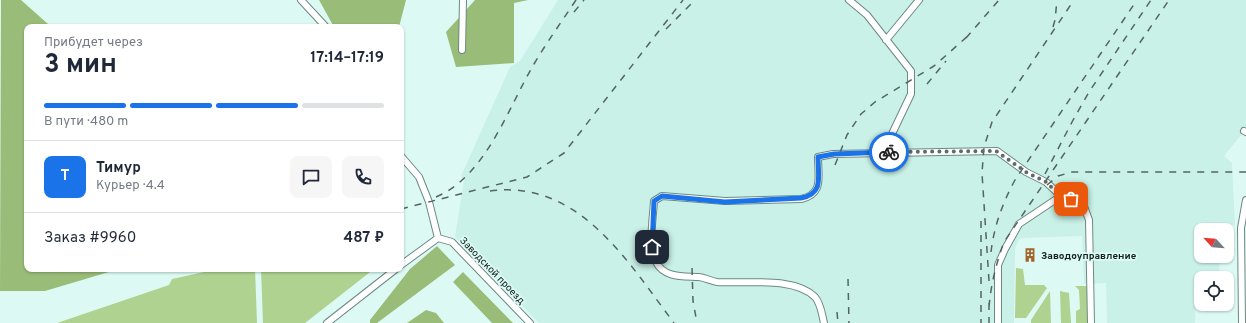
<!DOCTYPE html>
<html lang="ru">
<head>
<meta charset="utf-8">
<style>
  body { margin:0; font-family:Overpass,sans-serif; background:#f6f6f7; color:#1f2937; height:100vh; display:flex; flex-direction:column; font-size:15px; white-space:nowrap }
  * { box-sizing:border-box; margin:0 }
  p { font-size:13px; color:#747a83 }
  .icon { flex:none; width:22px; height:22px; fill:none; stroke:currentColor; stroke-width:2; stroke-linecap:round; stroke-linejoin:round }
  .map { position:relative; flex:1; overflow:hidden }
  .details { position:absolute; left:24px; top:24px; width:380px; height:248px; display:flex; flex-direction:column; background:#fff; border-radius:8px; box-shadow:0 1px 3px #0004 }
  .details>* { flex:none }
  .needle { width:26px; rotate:296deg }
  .controls { position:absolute; left:1194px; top:223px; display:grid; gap:8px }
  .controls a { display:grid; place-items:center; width:40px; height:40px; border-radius:8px; background:#fff; box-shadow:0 1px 3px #0004; font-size:20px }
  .pin { position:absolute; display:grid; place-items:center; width:34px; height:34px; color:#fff; margin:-17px; border-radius:8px; box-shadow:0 2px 6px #0006 }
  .courier { position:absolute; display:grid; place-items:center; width:40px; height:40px; margin:-20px; border:3px solid #1a73e8; border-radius:50%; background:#fff; color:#222; box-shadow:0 1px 5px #0007 }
  .summary em { font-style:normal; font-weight:700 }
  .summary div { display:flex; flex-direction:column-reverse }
  .summary { display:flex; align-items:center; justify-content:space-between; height:68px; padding:0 20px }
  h1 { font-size:26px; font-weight:700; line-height:30px }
  .bar { display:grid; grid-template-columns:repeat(4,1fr); gap:6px 4px; align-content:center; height:48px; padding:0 20px }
  .bar i { height:5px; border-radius:3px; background:#e0e1e3 }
  .bar .on { background:#1a73e8 }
  .bar p { grid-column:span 4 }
  .line { display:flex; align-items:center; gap:10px; padding:0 20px; border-top:1px solid #e0e1e3 }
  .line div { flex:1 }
  .round { display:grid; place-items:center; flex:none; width:42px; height:42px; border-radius:8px; background:#f6f6f7 }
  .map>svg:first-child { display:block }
</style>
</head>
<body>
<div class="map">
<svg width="1246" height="323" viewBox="0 0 1246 323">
  <rect width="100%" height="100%" fill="#dcfaf3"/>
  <path fill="#c9f1e7" d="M558 0H1246V129L1224 156 1232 163 1235 225 1226 226V230H1201V256H1220L1219 278H1201V282L1196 283 1195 323H1107L1106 283 1084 284 1082 236 1024 238 1019 239 1015 249 1014 323H539L455 237 464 180 461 176 510 67 520 61Z"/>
  <path fill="#afd290" d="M1016 268 1023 269 1025 285H1044L1047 288 1026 318H1015Z
    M218 269H255L257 323H57L169 285 172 279Z
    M261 269H374L305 323H263Z
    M1075 286H1089L1090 323H1076V311L1080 309 1079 290Z
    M1050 291 1051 323H1031V320Z
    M1060 291 1069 293 1071 323H1061Z"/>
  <path fill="#99bd78" d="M1 0H21L48 24 77 27H27V269H119L45 291H0Z
    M319 0H406L399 27H334Z
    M475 0H528L514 3V63L456 67 446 32Z
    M437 246 455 265 377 323H370V320L410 269Z
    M463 272 513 323H492L453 282Z
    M426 310 436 313 444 323H407Z"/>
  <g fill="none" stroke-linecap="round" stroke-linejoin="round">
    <defs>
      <path id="minor" d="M301 0 326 27
        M849 0 867 15 911 71V94L891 136 888 152
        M886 40 919 0
        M462 50 463 0
        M1244 131 1246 132
        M401 156 419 177 429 202 438 238
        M438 238 452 242 530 323
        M401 265 438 238
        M327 323 396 269
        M824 323C822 315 821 304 815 297 793 276 745 284 717 282 711 281 706 278 699 277 683 276 664 278 656 262 648 245 653 219 654 201L662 196 725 201 801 199C824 194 818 177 818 157L833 154 997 151 1026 172 1046 182 1061 196 1082 201 1089 220 1091 323
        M998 323V265L1005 249 1019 224 1061 196
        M1242 323 1241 228 1246 200"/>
    </defs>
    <use href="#minor" stroke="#6d8982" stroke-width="8"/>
    <use href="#minor" stroke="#fff" stroke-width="6"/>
    <path stroke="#546561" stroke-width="1.5" stroke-dasharray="7 7" stroke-linecap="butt" d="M574 12 584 0
      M1053 27 1055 20 1057 0
      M666 29 695 0
      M966 38 999 0
      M927 84 946 61
      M835 165 847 135 861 114 875 102 934 66 969 35
      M1045 174 1072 122 1089 92 1151 0
      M1047 185 1058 176 1072 172H1246
      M490 191C579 179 628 262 674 323
      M436 197C486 176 508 108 534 64 547 42 562 21 576 0
      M401 209 527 177 564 153 683 0
      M981 221V323
      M991 252C994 226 1003 202 1015 180L1137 0
      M692 268 693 301 697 323
      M848 279 849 323
      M989 281 982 173 984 147 992 122 1074 0
      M989 303V323
      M989 307C991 284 996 264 1004 242L1169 0
      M837 312 838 323"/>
  </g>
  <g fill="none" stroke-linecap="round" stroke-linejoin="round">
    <path stroke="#5b6d69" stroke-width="4" stroke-dasharray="0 7.2" d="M889 152 996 151 1026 172 1046 182 1061 196 1071 199"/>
    <path stroke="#1a73e8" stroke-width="5" d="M652 247 654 201 662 196 725 202 801 198C824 194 818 177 818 157L834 154 889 152"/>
  </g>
  <defs>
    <symbol id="building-bare" viewBox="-9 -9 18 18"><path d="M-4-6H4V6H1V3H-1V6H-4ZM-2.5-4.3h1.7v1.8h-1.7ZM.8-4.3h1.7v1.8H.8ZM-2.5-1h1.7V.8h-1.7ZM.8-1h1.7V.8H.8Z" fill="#a2632a" stroke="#dcfaf3" stroke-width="2.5" paint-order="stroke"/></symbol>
  </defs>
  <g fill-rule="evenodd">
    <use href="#building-bare" x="1020" y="245" width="20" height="20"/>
  </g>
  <g text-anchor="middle" stroke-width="3.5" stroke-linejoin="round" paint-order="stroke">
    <g font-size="10" font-weight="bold" fill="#15211e" stroke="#dcfaf3" text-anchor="start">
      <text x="1041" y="259">Заводоуправление</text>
    </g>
    <g font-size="10" fill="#15211e" stroke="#dcfaf3">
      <text transform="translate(493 270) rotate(46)" y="4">Заводской проезд</text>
    </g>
  </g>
</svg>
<div class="controls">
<a><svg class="needle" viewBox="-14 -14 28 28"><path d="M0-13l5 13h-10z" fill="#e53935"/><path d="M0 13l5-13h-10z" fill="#747a83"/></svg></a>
<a><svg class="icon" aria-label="locate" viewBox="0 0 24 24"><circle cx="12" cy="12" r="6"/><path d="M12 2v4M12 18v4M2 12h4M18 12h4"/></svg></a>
</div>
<div class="pin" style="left:1071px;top:199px;background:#ea580c"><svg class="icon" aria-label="bag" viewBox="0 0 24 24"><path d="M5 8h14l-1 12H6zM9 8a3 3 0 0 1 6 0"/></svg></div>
<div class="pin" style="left:652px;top:247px;background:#1f2937"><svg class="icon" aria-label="home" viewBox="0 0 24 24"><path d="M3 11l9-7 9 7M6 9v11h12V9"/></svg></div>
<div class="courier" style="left:889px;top:152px"><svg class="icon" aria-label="bike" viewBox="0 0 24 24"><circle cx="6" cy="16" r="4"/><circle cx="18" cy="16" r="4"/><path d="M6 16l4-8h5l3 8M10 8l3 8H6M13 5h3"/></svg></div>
<section class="details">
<div class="summary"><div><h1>3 мин</h1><p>Прибудет через</p></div><em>17:14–17:19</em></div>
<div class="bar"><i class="on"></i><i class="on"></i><i class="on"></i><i></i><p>В пути · 480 m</p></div>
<div class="line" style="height:72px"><b class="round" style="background:#1a73e8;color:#fff">Т</b><div><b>Тимур</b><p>Курьер · 4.4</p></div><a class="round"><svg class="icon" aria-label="chat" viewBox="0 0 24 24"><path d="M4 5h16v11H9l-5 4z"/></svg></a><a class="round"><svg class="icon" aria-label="phone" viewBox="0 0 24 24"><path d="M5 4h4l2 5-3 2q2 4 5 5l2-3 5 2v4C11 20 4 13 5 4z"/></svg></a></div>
<div class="line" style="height:52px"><div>Заказ #9960</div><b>487 ₽</b></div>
</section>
</div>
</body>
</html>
